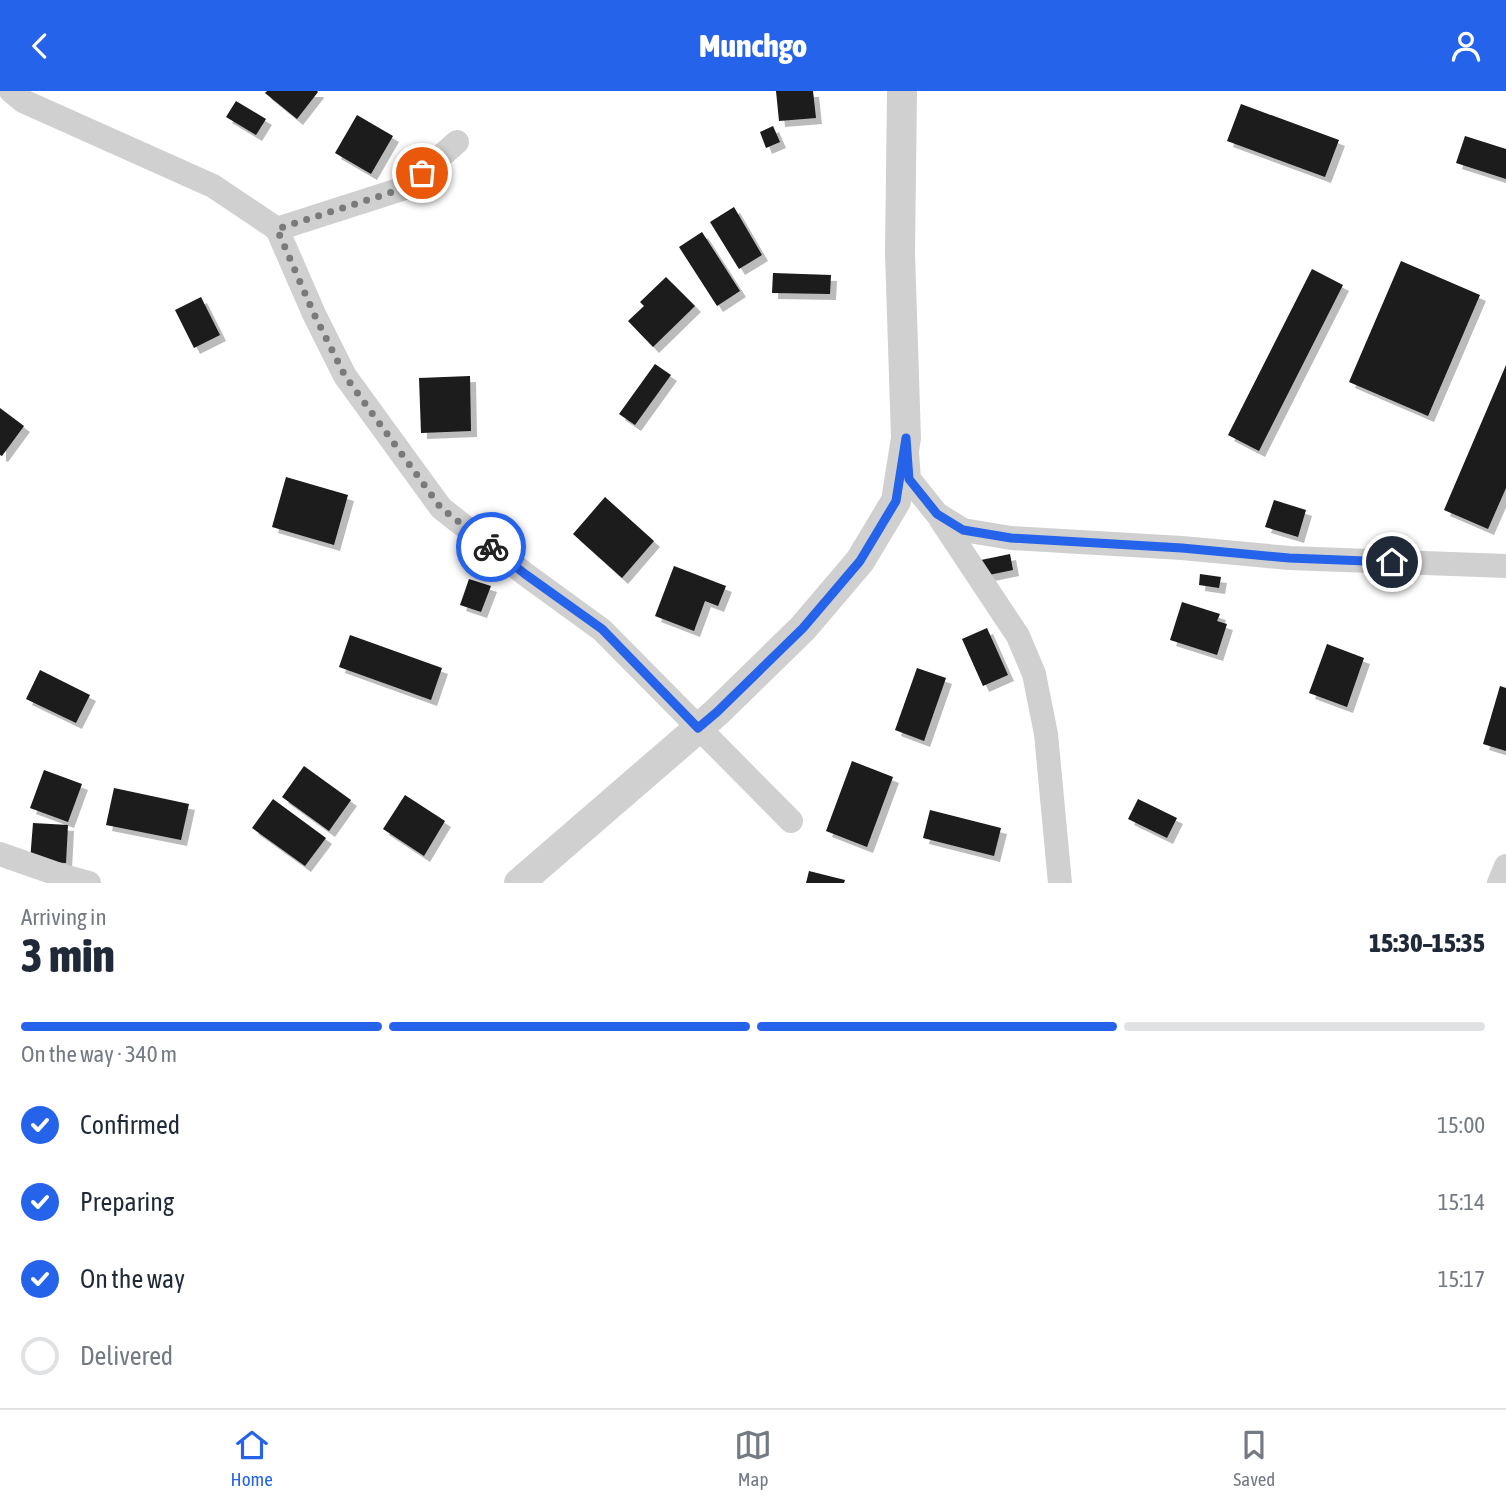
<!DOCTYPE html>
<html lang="en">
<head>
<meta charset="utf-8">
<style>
  body { margin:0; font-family:"Asap Condensed",sans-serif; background:#f6f6f7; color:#1f2937; height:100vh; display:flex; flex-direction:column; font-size:26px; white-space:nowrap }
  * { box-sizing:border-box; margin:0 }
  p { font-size:23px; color:#747a83 }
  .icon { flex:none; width:38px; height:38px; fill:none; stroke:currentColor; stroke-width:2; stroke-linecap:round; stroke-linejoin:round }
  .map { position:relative; height:792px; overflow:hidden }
  .drawer { display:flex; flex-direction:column; background:#fff; flex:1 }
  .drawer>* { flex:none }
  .pin { position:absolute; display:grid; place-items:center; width:60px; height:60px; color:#fff; margin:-30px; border:4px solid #fff; border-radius:50%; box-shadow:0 2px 7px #0007 }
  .courier { position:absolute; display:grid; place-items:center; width:70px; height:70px; margin:-35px; border:5px solid #2563eb; border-radius:50%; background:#fff; color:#222; box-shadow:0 2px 9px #0007 }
  .summary em { font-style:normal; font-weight:800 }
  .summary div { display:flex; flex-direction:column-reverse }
  .summary { display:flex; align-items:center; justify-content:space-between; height:119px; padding:0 21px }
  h1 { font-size:46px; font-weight:800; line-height:52px }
  .bar { display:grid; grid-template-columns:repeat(4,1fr); gap:10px 7px; align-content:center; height:84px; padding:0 21px }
  .bar i { height:9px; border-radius:5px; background:#e0e1e3 }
  .bar .current { background:#2563eb }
  .bar p { grid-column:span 4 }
  ol { padding:0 21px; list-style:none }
  li { display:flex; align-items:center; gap:21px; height:77px }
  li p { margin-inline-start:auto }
  li .icon { padding:7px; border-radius:50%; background:#2563eb; color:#fff; stroke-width:4 }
  li:last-child { color:#747a83 }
  li i { width:38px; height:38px; border:4px solid #e0e1e3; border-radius:50% }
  header { display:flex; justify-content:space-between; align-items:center; height:91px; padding:0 21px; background:#2563eb; color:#fff; font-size:32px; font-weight:800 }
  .tabs { display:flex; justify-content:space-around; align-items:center; height:98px; border-top:2px solid #e0e1e3; background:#fff; font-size:19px; color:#747a83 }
  .tabs a { display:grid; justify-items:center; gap:4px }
  .tabs .current { color:#2563eb }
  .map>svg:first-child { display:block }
</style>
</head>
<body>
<header><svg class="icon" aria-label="back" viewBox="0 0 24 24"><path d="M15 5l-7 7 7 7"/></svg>Munchgo<svg class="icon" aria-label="person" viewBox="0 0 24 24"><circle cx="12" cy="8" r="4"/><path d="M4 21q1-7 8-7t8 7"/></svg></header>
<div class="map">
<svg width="1506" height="792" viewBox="0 0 1506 792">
  <defs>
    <filter id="shadow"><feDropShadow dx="6" dy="6" stdDeviation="0" flood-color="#0004"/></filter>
  </defs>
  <rect width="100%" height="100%" fill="#fff"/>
  <path fill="#1a1a1a" filter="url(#shadow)" d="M267 0H317L318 1 297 28 265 2Z
    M776 0H813L816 27 779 30Z
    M236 10 266 28 256 44 226 26Z
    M1241 13 1339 49 1325 86 1227 50Z
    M357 24 393 45 371 83 335 62Z
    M773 35 780 51 766 57 760 41Z
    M1465 45 1506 58V88L1456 72Z
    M734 116 762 164 739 178 710 131Z
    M702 141 740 200 717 215 679 156Z
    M1401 170 1480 204 1428 325 1349 291Z
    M1312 178 1343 194 1259 360 1228 344Z
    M773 182 831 184 830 203 772 202Z
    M666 186 695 215 653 256 628 230 644 215 640 211Z
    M201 206 220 244 194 257 175 219Z
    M655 273 671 284 635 334 619 323Z
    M1506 274V397L1488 438 1444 419Z
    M470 285 471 340 421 342 419 287Z
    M0 317 24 335 2 365 0 364Z
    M286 386 348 404 334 454 272 436Z
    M605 406 654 450 622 487 573 443Z
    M1274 409 1306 419 1298 446 1265 436Z
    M1010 463 1013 479 984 485 981 469Z
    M674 475 726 495 718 515 705 510 694 540 655 525Z
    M1200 483 1221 486 1219 497 1199 494Z
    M469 488 491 495 481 521 460 514Z
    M1182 511 1220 523 1217 530 1227 533 1217 564 1170 549Z
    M987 537 1008 584 983 595 962 548Z
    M350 544 442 577 431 609 339 576Z
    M1327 553 1364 567 1347 616 1309 602Z
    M917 577 946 587 924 650 895 639Z
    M40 579 90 604 76 632 26 608Z
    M1500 595 1506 597V660L1483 653Z
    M852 670 893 686 867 756 826 740Z
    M304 675 351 709 329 740 282 706Z
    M44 679 82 693 68 731 30 717Z
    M114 697 189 713 181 749 106 734Z
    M405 704 445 730 424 765 383 738Z
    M273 708 326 747 305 775 252 737Z
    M1138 708 1177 727 1167 747 1128 728Z
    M930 719 1001 737 994 765 923 747Z
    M33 732 68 734 66 772 30 770Z
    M809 780 845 789 844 792H806Z"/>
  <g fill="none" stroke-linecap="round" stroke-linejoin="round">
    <path stroke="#d0d0d0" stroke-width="24" d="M11 0 23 10 213 95 277 138 314 223 345 285 441 417 525 483 602 539 791 730
      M277 138 405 97 457 51
      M907 362 909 388 937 423 963 439 1011 447 1182 457 1289 467 1506 475
      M941 429 1018 545 1034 583 1046 643 1060 792
      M0 763 60 784 89 792
      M1499 792 1506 775"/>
    <path stroke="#d0d0d0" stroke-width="30" d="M519 792 717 621 803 537 860 470 896 410 906 347 900 162 902 0"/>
  </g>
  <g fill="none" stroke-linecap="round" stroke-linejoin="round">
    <path stroke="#7a7a7a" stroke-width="7" stroke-dasharray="0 12.6" d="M422 82 405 97 277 138 314 223 345 285 441 417 491 456"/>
    <path stroke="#2563eb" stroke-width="9" d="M491 456 525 483 602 538 698 637 717 621 803 537 860 470 896 410 906 347 909 388 937 423 963 439 1011 447 1182 457 1289 467 1392 471"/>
  </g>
</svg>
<div class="pin" style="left:422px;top:82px;background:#ea580c"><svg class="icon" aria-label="bag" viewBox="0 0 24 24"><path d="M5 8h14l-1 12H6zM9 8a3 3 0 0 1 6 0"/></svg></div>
<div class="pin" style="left:1392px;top:471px;background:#1f2937"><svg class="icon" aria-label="home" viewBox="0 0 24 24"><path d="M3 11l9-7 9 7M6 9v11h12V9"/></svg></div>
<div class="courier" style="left:491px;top:456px"><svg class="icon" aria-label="bike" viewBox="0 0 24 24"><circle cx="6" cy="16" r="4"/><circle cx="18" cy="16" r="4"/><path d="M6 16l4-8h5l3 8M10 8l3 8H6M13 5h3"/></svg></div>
</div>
<section class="drawer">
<div class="summary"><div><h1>3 min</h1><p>Arriving in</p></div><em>15:30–15:35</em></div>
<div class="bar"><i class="current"></i><i class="current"></i><i class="current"></i><i></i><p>On the way · 340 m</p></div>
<ol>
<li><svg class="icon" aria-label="check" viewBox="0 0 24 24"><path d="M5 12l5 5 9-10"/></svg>Confirmed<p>15:00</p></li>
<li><svg class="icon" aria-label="check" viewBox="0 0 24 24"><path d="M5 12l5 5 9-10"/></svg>Preparing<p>15:14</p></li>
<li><svg class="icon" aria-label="check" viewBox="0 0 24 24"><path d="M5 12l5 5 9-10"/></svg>On the way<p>15:17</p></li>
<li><i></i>Delivered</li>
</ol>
</section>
<nav class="tabs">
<a class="current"><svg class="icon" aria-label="home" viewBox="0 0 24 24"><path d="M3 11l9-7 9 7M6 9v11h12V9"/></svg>Home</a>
<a><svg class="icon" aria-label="map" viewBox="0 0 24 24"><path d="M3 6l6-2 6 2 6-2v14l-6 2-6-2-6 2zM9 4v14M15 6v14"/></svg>Map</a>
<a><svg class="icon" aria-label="saved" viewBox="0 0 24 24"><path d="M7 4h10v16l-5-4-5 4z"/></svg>Saved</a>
</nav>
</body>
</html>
